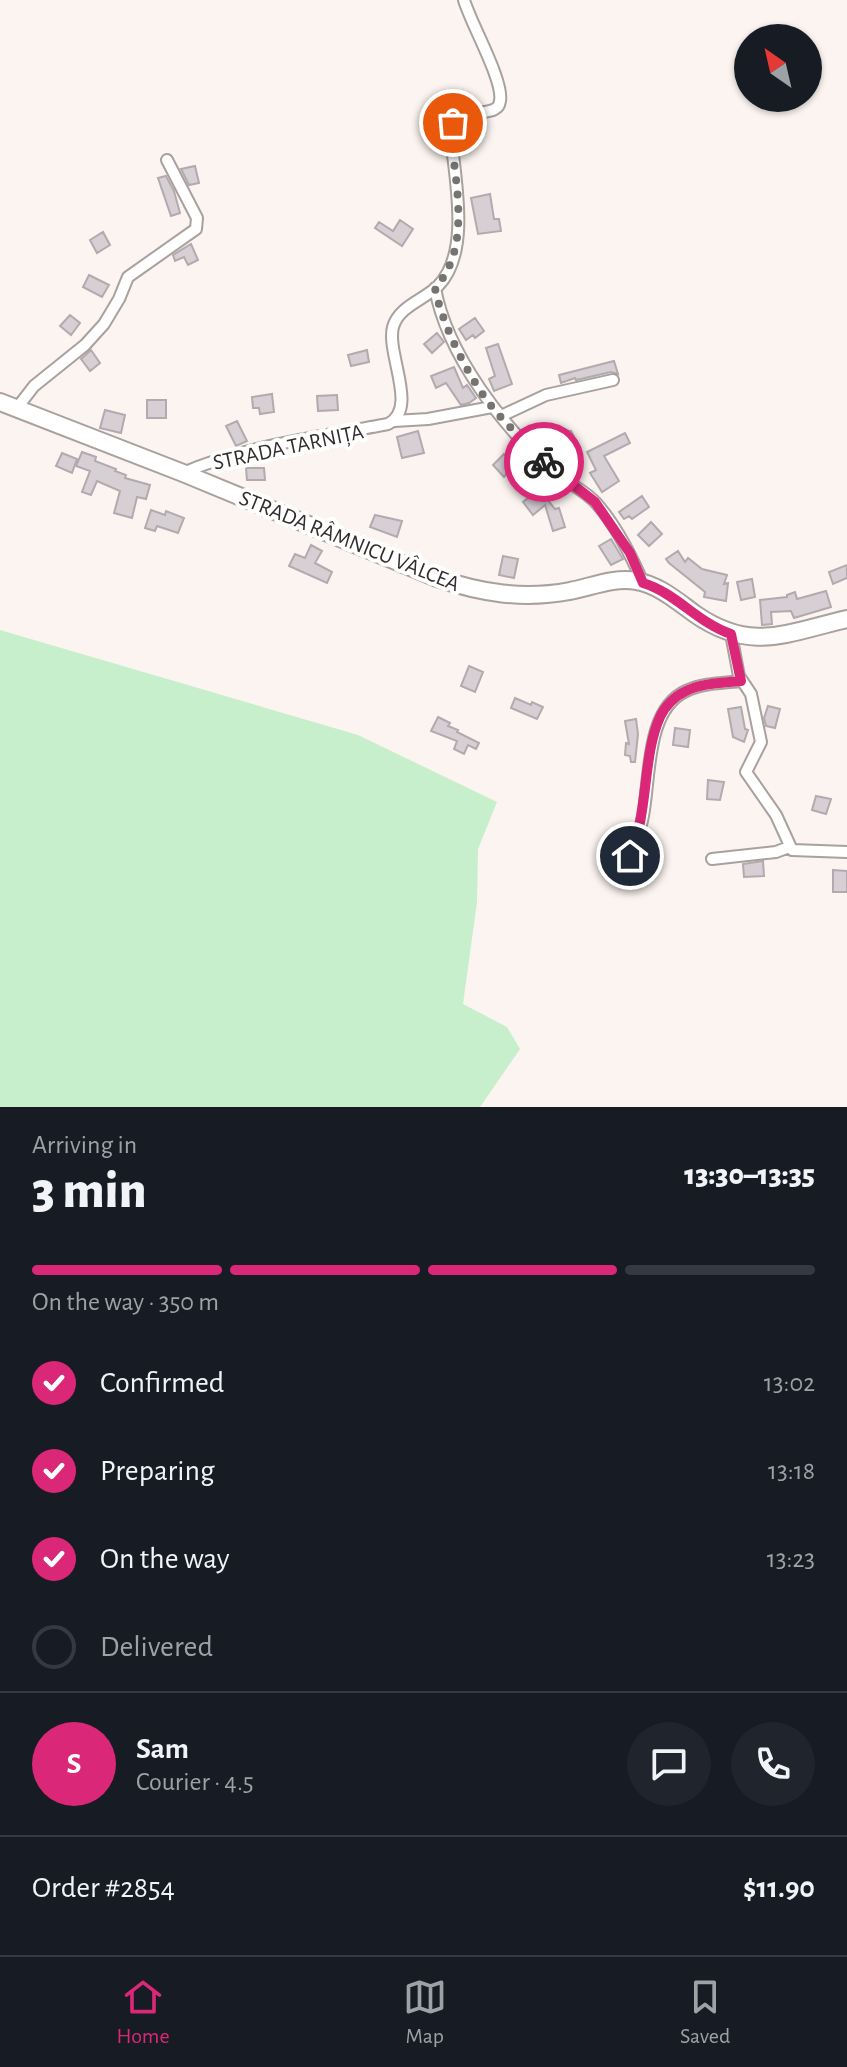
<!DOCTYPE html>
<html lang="en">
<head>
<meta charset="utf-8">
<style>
  body { margin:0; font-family:"Alegreya Sans",sans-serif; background:#20242c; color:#f1f3f6; height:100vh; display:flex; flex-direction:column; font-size:30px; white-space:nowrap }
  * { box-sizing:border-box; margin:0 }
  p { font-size:26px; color:#9ea1a6 }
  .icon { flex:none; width:44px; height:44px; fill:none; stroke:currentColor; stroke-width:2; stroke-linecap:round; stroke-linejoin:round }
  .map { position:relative; height:1107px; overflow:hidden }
  .sheet { display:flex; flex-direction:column; background:#171b24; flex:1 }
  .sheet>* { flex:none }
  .needle { width:52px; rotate:326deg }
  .controls { position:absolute; left:734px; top:24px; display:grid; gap:16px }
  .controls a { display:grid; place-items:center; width:88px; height:88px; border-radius:50%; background:#171b24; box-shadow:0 2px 6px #0004; font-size:40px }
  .pin { position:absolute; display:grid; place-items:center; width:68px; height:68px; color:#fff; margin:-34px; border:4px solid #fff; border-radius:50%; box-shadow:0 2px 8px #0007 }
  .courier { position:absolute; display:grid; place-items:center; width:80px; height:80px; margin:-40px; border:6px solid #db2777; border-radius:50%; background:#fff; color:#222; box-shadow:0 2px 10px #0007 }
  .overview em { font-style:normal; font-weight:800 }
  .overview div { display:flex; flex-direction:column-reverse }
  .overview { display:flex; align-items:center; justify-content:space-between; height:136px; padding:0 32px }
  h1 { font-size:52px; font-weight:800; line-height:60px }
  .bar { display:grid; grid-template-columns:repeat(4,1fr); gap:12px 8px; align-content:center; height:96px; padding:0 32px }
  .bar i { height:10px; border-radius:6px; background:#363941 }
  .bar .current { background:#db2777 }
  .bar p { grid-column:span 4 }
  .line { display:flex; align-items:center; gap:20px; padding:0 32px; border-top:2px solid #363941 }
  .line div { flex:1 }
  .round { display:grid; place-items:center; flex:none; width:84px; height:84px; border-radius:42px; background:#20242c }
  ol { padding:0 32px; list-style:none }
  li { display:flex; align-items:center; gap:24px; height:88px }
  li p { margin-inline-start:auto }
  li .icon { padding:8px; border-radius:50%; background:#db2777; color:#fff; stroke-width:4 }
  li:last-child { color:#9ea1a6 }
  li i { width:44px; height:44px; border:4px solid #363941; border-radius:50% }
  .tab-bar { display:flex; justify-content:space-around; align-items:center; height:112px; border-top:2px solid #363941; background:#171b24; font-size:22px; color:#9ea1a6 }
  .tab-bar a { display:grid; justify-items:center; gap:4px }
  .tab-bar .current { color:#db2777 }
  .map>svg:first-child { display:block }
</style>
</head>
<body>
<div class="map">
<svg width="847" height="1107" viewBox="0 0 847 1107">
  <rect width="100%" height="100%" fill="#fbf4f0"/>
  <path fill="#c7efcb" d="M0 630 358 735 497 802 478 849 477 902 463 1004 507 1027 520 1049 480 1107H0Z"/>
  <path fill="#d6cfd4" stroke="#b1aaaf" stroke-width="2" d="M195 166 199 183 189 185 181 169Z
    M166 176 174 191 180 213 171 216 158 178Z
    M490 194 494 219H499L501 231 478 234 471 198Z
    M400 220 413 229 402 246 375 228 379 222 393 231Z
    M103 232 110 245 97 253 90 240Z
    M191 244 198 260 188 265 184 257 175 261 173 255Z
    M89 275 109 285 102 297 83 287Z
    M70 315 80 323 71 335 60 326Z
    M475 318 484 331 475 338 473 335 466 340 459 329Z
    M437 333 444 342 432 353 424 344Z
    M498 344 512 384 494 391 489 379 495 376 486 348Z
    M91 350 100 363 90 371 81 359Z
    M367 350 369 362 351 366 348 355Z
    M614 361 618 374 611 372 576 380 575 378 561 383 559 375Z
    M454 367 463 388 467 385 476 398 469 403 461 405 446 383 436 388 431 376Z
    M272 394 274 412 260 414 259 408H253L252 397Z
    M337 395 338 410 318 411 317 396Z
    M147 400H166V418H147Z
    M105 410 125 415 121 433 100 428Z
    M237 421 247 441 236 446 226 426Z
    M560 430 571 431 578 444 559 454 557 452 549 456 535 443Z
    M418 431 424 453 402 458 397 437Z
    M625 433 630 443 604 456 619 481 602 492 590 473 596 470 587 452Z
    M82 452 96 457 95 461 116 469 115 471 126 475 125 478 150 485 146 499 137 497 132 518 114 513 120 491 97 481 91 495 82 492 90 471 76 466Z
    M62 453 77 459 72 473 56 466Z
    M504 454 514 464 504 477 493 465Z
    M246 468H264L265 480H247Z
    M539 489 555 509 559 508 565 527 553 531 545 505 533 515 523 502Z
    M642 496 649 507 632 519 629 516 624 519 619 512Z
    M151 510 165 515 166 511 184 518 178 533 157 526 155 531 145 528Z
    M375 515 402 521 397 537 370 527Z
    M651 522 662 534 649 546 638 535Z
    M611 539 623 559 611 565 599 546Z
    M311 545 322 551 315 563 332 572 327 583 289 566 295 554 305 558Z
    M678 551 685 562 688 558 702 569 727 575 724 584 728 583 726 601 704 597 705 592 669 563 666 559Z
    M503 556 518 559 514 578 499 575Z
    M847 565V578L833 584 829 572Z
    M752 579 755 597 741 600 737 582Z
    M826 591 831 607 794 618 791 611 771 612 772 624 762 625 760 600 787 597V595L795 592 797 599Z
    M469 666 483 672 475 692 461 686Z
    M515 698 531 705 532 702 543 707 537 719 511 708Z
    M768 706 780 709 775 728 766 726 764 718Z
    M741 707 745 729 748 730 744 742 733 737 728 709Z
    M438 717 450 723 448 726 458 730 457 732 479 743 476 749 468 745 464 754 454 749 457 741 431 731Z
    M636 719 638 734 635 762H631L630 756 625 755 626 743 629 744 625 721Z
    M675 728 690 730 688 747 673 745Z
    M708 780 724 782 720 800 707 799Z
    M816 796 831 799 826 814 812 810Z
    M763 861 764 876 744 877 743 864Z
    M833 870 847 871V892H833Z"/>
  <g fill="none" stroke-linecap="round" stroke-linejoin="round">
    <defs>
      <path id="street" d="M435 288C447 355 503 427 553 471 567 483 585 490 597 504 617 527 631 555 643 583
        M17 408 34 386 85 345 104 324 119 299 128 277 196 229 197 218 167 160
        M501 416 546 395 613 380
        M394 421 428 419 492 407
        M183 473C247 445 320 437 388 424 419 409 386 354 393 327 399 306 424 300 438 286 471 253 455 180 451 137 453 111 473 116 493 110 498 107 499 107 500 101 504 81 471 24 464 0
        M731 634 739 676 751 694 761 742 746 772 776 815 792 850 847 852
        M712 859 776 852 789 847
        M621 872C631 856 637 840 642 821 651 782 644 710 686 691 703 683 724 683 741 681"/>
      <path id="primary" d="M0 402 183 473 437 578C481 593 523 600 570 591 591 587 614 577 636 581 659 585 677 601 695 614 751 653 786 633 847 619"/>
    </defs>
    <use href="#street" stroke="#a8a19d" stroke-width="14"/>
    <use href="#primary" stroke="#a8a19d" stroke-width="20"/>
    <use href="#street" stroke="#fff" stroke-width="10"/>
    <use href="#primary" stroke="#fff" stroke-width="16"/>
  </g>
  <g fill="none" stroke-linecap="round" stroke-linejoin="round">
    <path stroke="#777370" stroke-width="8" stroke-dasharray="0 14.4" d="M453 123 451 137C456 186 471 249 435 288 442 325 469 378 492 407 508 426 527 444 544 462"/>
    <path stroke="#db2777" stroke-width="10" d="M544 462 595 502 630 553 643 583C676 593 698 623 731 634L741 681C723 683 702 683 686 691 675 696 665 706 660 717 642 757 649 812 630 856"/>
  </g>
  <g text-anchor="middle" stroke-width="8" stroke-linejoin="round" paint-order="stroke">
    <g font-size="22" fill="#302d2b" stroke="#fff">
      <text transform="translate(288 446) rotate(-12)" y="8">STRADA TARNIȚA</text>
      <text transform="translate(350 540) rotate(22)" y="8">STRADA RÂMNICU VÂLCEA</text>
    </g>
  </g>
</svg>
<div class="controls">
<a><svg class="needle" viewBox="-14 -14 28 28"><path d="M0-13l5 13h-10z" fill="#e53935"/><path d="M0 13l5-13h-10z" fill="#9ea1a6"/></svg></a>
</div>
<div class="pin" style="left:453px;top:123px;background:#ea580c"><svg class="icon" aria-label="bag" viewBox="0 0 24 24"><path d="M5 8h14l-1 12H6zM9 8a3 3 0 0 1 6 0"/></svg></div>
<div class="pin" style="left:630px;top:856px;background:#1f2937"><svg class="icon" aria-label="home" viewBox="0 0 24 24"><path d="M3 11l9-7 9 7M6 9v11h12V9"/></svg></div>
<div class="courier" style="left:544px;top:462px"><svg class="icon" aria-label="bike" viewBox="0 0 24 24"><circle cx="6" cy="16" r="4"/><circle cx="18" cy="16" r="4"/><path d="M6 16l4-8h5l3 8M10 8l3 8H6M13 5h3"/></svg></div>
</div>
<section class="sheet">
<div class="overview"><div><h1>3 min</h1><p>Arriving in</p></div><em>13:30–13:35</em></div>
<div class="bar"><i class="current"></i><i class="current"></i><i class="current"></i><i></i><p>On the way · 350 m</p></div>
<ol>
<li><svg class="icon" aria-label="check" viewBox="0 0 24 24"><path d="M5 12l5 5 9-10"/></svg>Confirmed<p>13:02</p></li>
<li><svg class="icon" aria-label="check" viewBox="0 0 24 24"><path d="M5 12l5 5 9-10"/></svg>Preparing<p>13:18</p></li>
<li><svg class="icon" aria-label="check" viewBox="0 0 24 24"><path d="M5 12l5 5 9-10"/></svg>On the way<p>13:23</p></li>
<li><i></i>Delivered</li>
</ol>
<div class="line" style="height:144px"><b class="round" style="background:#db2777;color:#fff">S</b><div><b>Sam</b><p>Courier · 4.5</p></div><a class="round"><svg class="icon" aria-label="chat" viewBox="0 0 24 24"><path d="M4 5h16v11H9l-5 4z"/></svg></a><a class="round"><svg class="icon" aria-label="phone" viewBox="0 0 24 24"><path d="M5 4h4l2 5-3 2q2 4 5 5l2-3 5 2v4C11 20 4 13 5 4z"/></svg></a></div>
<div class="line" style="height:104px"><div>Order #2854</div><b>$11.90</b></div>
</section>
<nav class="tab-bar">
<a class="current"><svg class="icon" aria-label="home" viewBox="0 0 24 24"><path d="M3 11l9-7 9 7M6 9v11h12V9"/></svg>Home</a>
<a><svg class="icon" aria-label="map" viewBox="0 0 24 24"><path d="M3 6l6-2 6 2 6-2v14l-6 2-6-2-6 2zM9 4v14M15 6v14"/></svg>Map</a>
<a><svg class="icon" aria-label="saved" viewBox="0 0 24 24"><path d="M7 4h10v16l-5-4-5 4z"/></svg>Saved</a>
</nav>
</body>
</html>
